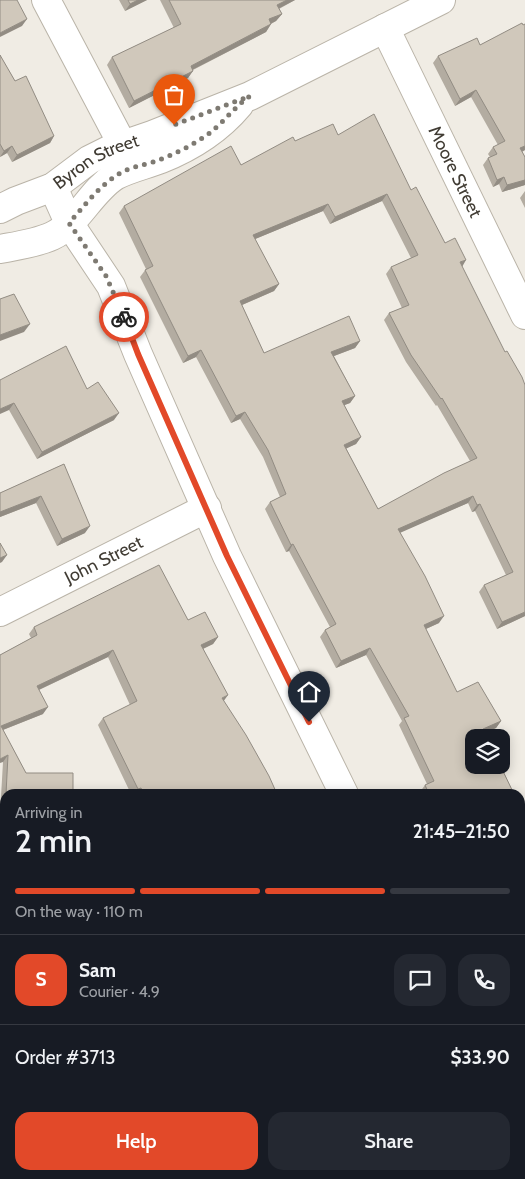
<!DOCTYPE html>
<html lang="en">
<head>
<meta charset="utf-8">
<style>
  body { margin:0; font-family:Cabin,sans-serif; background:#242831; color:#f1f3f6; height:100vh; display:flex; flex-direction:column; font-size:19px; white-space:nowrap }
  * { box-sizing:border-box; margin:0 }
  p { font-size:16px; color:#9ea1a6 }
  .icon { flex:none; width:28px; height:28px; fill:none; stroke:currentColor; stroke-width:2; stroke-linecap:round; stroke-linejoin:round }
  .map { position:relative; flex:1; overflow:hidden }
  .sheet { position:absolute; left:0px; top:789px; width:525px; height:391px; display:flex; flex-direction:column; background:#171b24; border-radius:15px 15px 0 0; box-shadow:0 2px 12px #0003 }
  .sheet>* { flex:none }
  .fabs { position:absolute; left:465px; top:729px; display:grid; gap:10px }
  .fabs a { display:grid; place-items:center; width:45px; height:45px; border-radius:10px; background:#171b24; box-shadow:0 2px 12px #0003; font-size:25px }
  .pin { position:absolute; display:grid; place-items:center; width:42px; height:42px; color:#fff; margin:-51px -21px; border-radius:50% 50% 50% 0; rotate:-45deg; box-shadow:0 0 5px #0007 }
  .pin .icon { rotate:45deg }
  .courier { position:absolute; display:grid; place-items:center; width:50px; height:50px; margin:-25px; border:4px solid #e24929; border-radius:50%; background:#fff; color:#222; box-shadow:0 1px 6px #0007 }
  .summary em { font-style:normal; font-weight:600 }
  .summary div { display:flex; flex-direction:column-reverse }
  .summary { display:flex; align-items:center; justify-content:space-between; height:85px; padding:0 15px }
  h1 { font-size:32px; font-weight:600; line-height:38px }
  .bar { display:grid; grid-template-columns:repeat(4,1fr); gap:8px 5px; align-content:center; height:60px; padding:0 15px }
  .bar i { height:6px; border-radius:4px; background:#363941 }
  .bar .current { background:#e24929 }
  .bar p { grid-column:span 4 }
  .line { display:flex; align-items:center; gap:12px; padding:0 15px; border-top:1px solid #363941 }
  .line div { flex:1 }
  .round { display:grid; place-items:center; flex:none; width:52px; height:52px; border-radius:15px; background:#242831 }
  .primary-button { display:flex; gap:10px; margin-top:auto; padding:10px 15px }
  .primary-button a { flex:1; height:58px; border-radius:15px; background:#e24929; color:#fff; font-size:20px; font-weight:600; line-height:58px; text-align:center }
  .primary-button a+a { background:#242831; color:#f1f3f6 }
  .map>svg:first-child { display:block }
</style>
</head>
<body>
<div class="map">
<svg width="525" height="1179" viewBox="0 0 525 1179">
  <rect width="100%" height="100%" fill="#f0ece4"/>
  <g fill="none" stroke-linecap="round" stroke-linejoin="round">
    <defs>
      <g id="minor">
        <path d="M46 0 130 159"/>
        <path id="s1" d="M385 28 525 315"/>
        <path d="M53 187 69 223 111 286 138 354 227 556 344 794"/>
        <path id="s2" d="M0 209 16 201 53 187 89 160 111 149 152 135 250 96 441 0"/>
        <path d="M0 249C16 246 37 243 52 236 78 224 90 192 115 176 130 168 146 165 161 159 191 147 218 130 239 105"/>
        <path id="s3" d="M0 612 207 508"/>
        <path d="M520 914 525 911"/>
        <path d="M520 1131 525 1140"/>
        <path d="M0 1159 5 1157"/>
      </g>
    </defs>
    <use href="#minor" stroke="#bab4a8" stroke-width="30"/>
    <use href="#minor" stroke="#fff" stroke-width="28"/>
  </g>
  <path fill="#b3aca1" fill-rule="evenodd" d="M119 0H147L125 11Z
    M160 0H295L279 9 282 14 276 21 271 24 266 32 193 70 188 78 129 108 107 65 112 57 174 28Z
    M523 25 525 150 522 152 525 157V185L502 192 499 184 493 187 483 165 488 158 490 157 488 154 493 147 498 145 471 97 455 106 433 63 438 56 480 45Z
    M0 55 15 81 54 136 50 143 12 162 7 153 0 157Z
    M338 135 411 190 445 243 462 266 525 616 497 629 479 592 484 585 506 575 475 511 472 512 468 503 400 532 439 623 426 629 457 692 501 721 496 728 485 733 514 794H420V792L425 785 427 784 399 725 402 721 366 655 336 668 320 637 325 630 330 627 289 551 286 552 265 509 270 502 280 497 263 457 240 419 231 423 196 357 183 363 140 277 146 269 119 213 124 206 241 165 295 141ZM382 201 411 258 391 267 386 274 402 308 389 313 384 320 406 362 436 406 437 405 470 461 378 509 346 448 356 444 361 437 344 405 350 403 355 396 334 356 355 348 360 341 264 353 242 305 274 291 279 284 255 239 323 211 330 224Z
    M525 191V208L520 198Z
    M0 380 87 389 114 420 37 459 9 410Z
    M64 464 85 533 57 546 36 503 0 517V493Z
    M188 620 218 637 213 644 203 649 223 701 277 794H131L98 725 103 718 130 705 108 657 39 690 43 714 3 730 26 773 73 794H5V814H0L3 762 0 655 31 638 29 634 34 627Z
    M525 951V970L520 959Z"/>
  <path fill="#928c83" d="M138 0H147L125 11 130 4Z
    M287 0H295L272 12 277 5Z
    M282 14 276 21 264 27 269 19Z
    M27 19 22 26 0 37V33Z
    M271 24 266 32 186 73 191 66Z
    M193 71 188 78 129 108 134 101Z
    M476 90 471 97 455 106 460 99Z
    M54 136 50 143 12 162 17 155Z
    M12 146 7 153 0 157 4 151Z
    M525 146V150L515 155 520 148Z
    M504 177 499 184 493 187 497 180Z
    M525 180V185L502 192 507 185Z
    M387 194 382 201 330 224 335 217Z
    M328 204 323 211 248 242 253 235Z
    M466 260 462 267 460 262Z
    M279 284 274 291 235 308 240 301Z
    M30 324 24 332 0 341V335Z
    M360 341 355 348 326 359 331 352Z
    M201 350 196 357 183 363 188 356Z
    M355 396 350 403 337 408 342 401Z
    M14 403 9 410 0 414V409Z
    M245 412 240 419 231 423 236 416Z
    M119 413 114 420 37 459 42 452Z
    M361 437 356 444 339 452 344 445Z
    M41 496 36 503 0 517V512Z
    M473 496 468 503 393 536 398 529Z
    M480 504 475 511 472 512 477 505Z
    M90 526 85 533 57 546 62 539Z
    M293 544 289 551 286 552 291 545Z
    M7 555 2 562 0 563V558Z
    M525 612V616L497 629 502 622Z
    M444 616 439 623 419 632 424 625Z
    M218 637 213 644 196 652 201 645Z
    M370 648 366 655 336 668 341 661Z
    M113 650 108 657 32 693 37 686Z
    M228 695 223 702 222 698Z
    M48 707 43 714 0 731 1 726Z
    M501 721 496 728 478 736 483 729Z
    M8 755 3 762 0 763V759Z
    M141 788 137 794H134L138 789Z
    M5 807V814H0Z
    M525 847V852L520 854V849Z
    M5 967V972L0 974V969Z
    M5 1103V1108L0 1110V1105Z
    M214 1175H223L215 1179Z"/>
  <path fill="#d0c8bb" stroke="#928c83" fill-rule="evenodd" d="M0 0H17L27 19 0 33Z
    M128 0H138L130 4Z
    M169 0H287L277 5 282 14 269 19 271 24 191 66 193 71 134 101 112 57 181 24Z
    M522 23 523 25 525 24V146L520 148 525 157V180L507 185 504 177 497 180 488 158 497 154 493 147 505 141 476 90 460 99 438 56 477 38 480 45Z
    M0 55 15 81 26 76 54 136 17 155 12 146 4 151 0 144Z
    M374 114 411 190 416 187 445 243 455 238 466 260 460 262 505 352 507 351 522 377 525 385V612L502 622 484 585 513 572 480 504 477 505 473 496 398 529 425 576 444 616 424 625 457 692 478 682 501 721 483 729 487 738H474V765H500L514 794H429L425 785 434 781 404 718 409 716 370 648 341 661 325 630 336 624 293 544 291 545 270 502 286 494 268 450 245 412 236 416 201 350 188 356 145 270 153 266 124 206 231 146 241 165 293 137 295 141 333 124 338 135ZM387 194 418 255 391 267 409 305 389 313 411 355 441 399 442 398 477 458 444 473 378 509 344 445 361 437 342 401 355 396 331 352 360 341 349 316 264 353 240 301 279 284 253 235 328 204 335 217Z
    M14 294 30 324 0 335V299Z
    M66 346 87 389 98 382 119 413 42 452 14 403 0 409V380Z
    M64 464 90 526 62 539 41 496 0 512V493Z
    M0 543 7 555 0 558Z
    M159 565 188 620 205 612 218 637 201 645 228 695 222 698 246 735 269 776 277 794H144L141 788 138 789 103 718 137 701 113 650 37 686 48 707 1 726 26 773H73V794H6L8 755 0 759V655L37 635 34 627Z
    M520 806 523 811 525 810V847L520 849Z
    M0 922 5 929V967L0 969Z
    M5 1025V1103L0 1105V1028Z
    M102 1175H215L216 1179H93Z
    M389 1175H474L476 1179H380Z"/>
  <g fill="none" stroke-linecap="round" stroke-linejoin="round">
    <path stroke="#7e7a72" stroke-width="5" stroke-dasharray="0 9" d="M124 317 106 276 69 223C86 204 101 183 124 171 133 167 143 165 153 162 171 156 189 147 204 137 222 125 233 108 250 96L174 125"/>
    <path stroke="#e24929" stroke-width="6" d="M124 317 138 354 227 556 309 722"/>
  </g>
  <g text-anchor="middle" stroke-width="5" stroke-linejoin="round" paint-order="stroke">
    <g font-size="18" fill="#413c34" stroke="#fff">
      <text dy="6" stroke="none"><textPath href="#s2" startOffset="108">Byron Street</textPath></text>
      <text dy="6" stroke="none"><textPath href="#s1" startOffset="160">Moore Street</textPath></text>
      <text dy="6" stroke="none"><textPath href="#s3" startOffset="116">John Street</textPath></text>
    </g>
  </g>
</svg>
<div class="fabs">
<a><svg class="icon" aria-label="layers" viewBox="0 0 24 24"><path d="M12 4l9 5-9 5-9-5zM3 14l9 5 9-5"/></svg></a>
</div>
<div class="pin" style="left:174px;top:125px;background:#ea580c"><svg class="icon" aria-label="bag" viewBox="0 0 24 24"><path d="M5 8h14l-1 12H6zM9 8a3 3 0 0 1 6 0"/></svg></div>
<div class="pin" style="left:309px;top:722px;background:#1f2937"><svg class="icon" aria-label="home" viewBox="0 0 24 24"><path d="M3 11l9-7 9 7M6 9v11h12V9"/></svg></div>
<div class="courier" style="left:124px;top:317px"><svg class="icon" aria-label="bike" viewBox="0 0 24 24"><circle cx="6" cy="16" r="4"/><circle cx="18" cy="16" r="4"/><path d="M6 16l4-8h5l3 8M10 8l3 8H6M13 5h3"/></svg></div>
<section class="sheet">
<div class="summary"><div><h1>2 min</h1><p>Arriving in</p></div><em>21:45–21:50</em></div>
<div class="bar"><i class="current"></i><i class="current"></i><i class="current"></i><i></i><p>On the way · 110 m</p></div>
<div class="line" style="height:90px"><b class="round" style="background:#e24929;color:#fff">S</b><div><b>Sam</b><p>Courier · 4.9</p></div><a class="round"><svg class="icon" aria-label="chat" viewBox="0 0 24 24"><path d="M4 5h16v11H9l-5 4z"/></svg></a><a class="round"><svg class="icon" aria-label="phone" viewBox="0 0 24 24"><path d="M5 4h4l2 5-3 2q2 4 5 5l2-3 5 2v4C11 20 4 13 5 4z"/></svg></a></div>
<div class="line" style="height:65px"><div>Order #3713</div><b>$33.90</b></div>
<div class="primary-button"><a>Help</a><a>Share</a></div>
</section>
</div>
</body>
</html>
